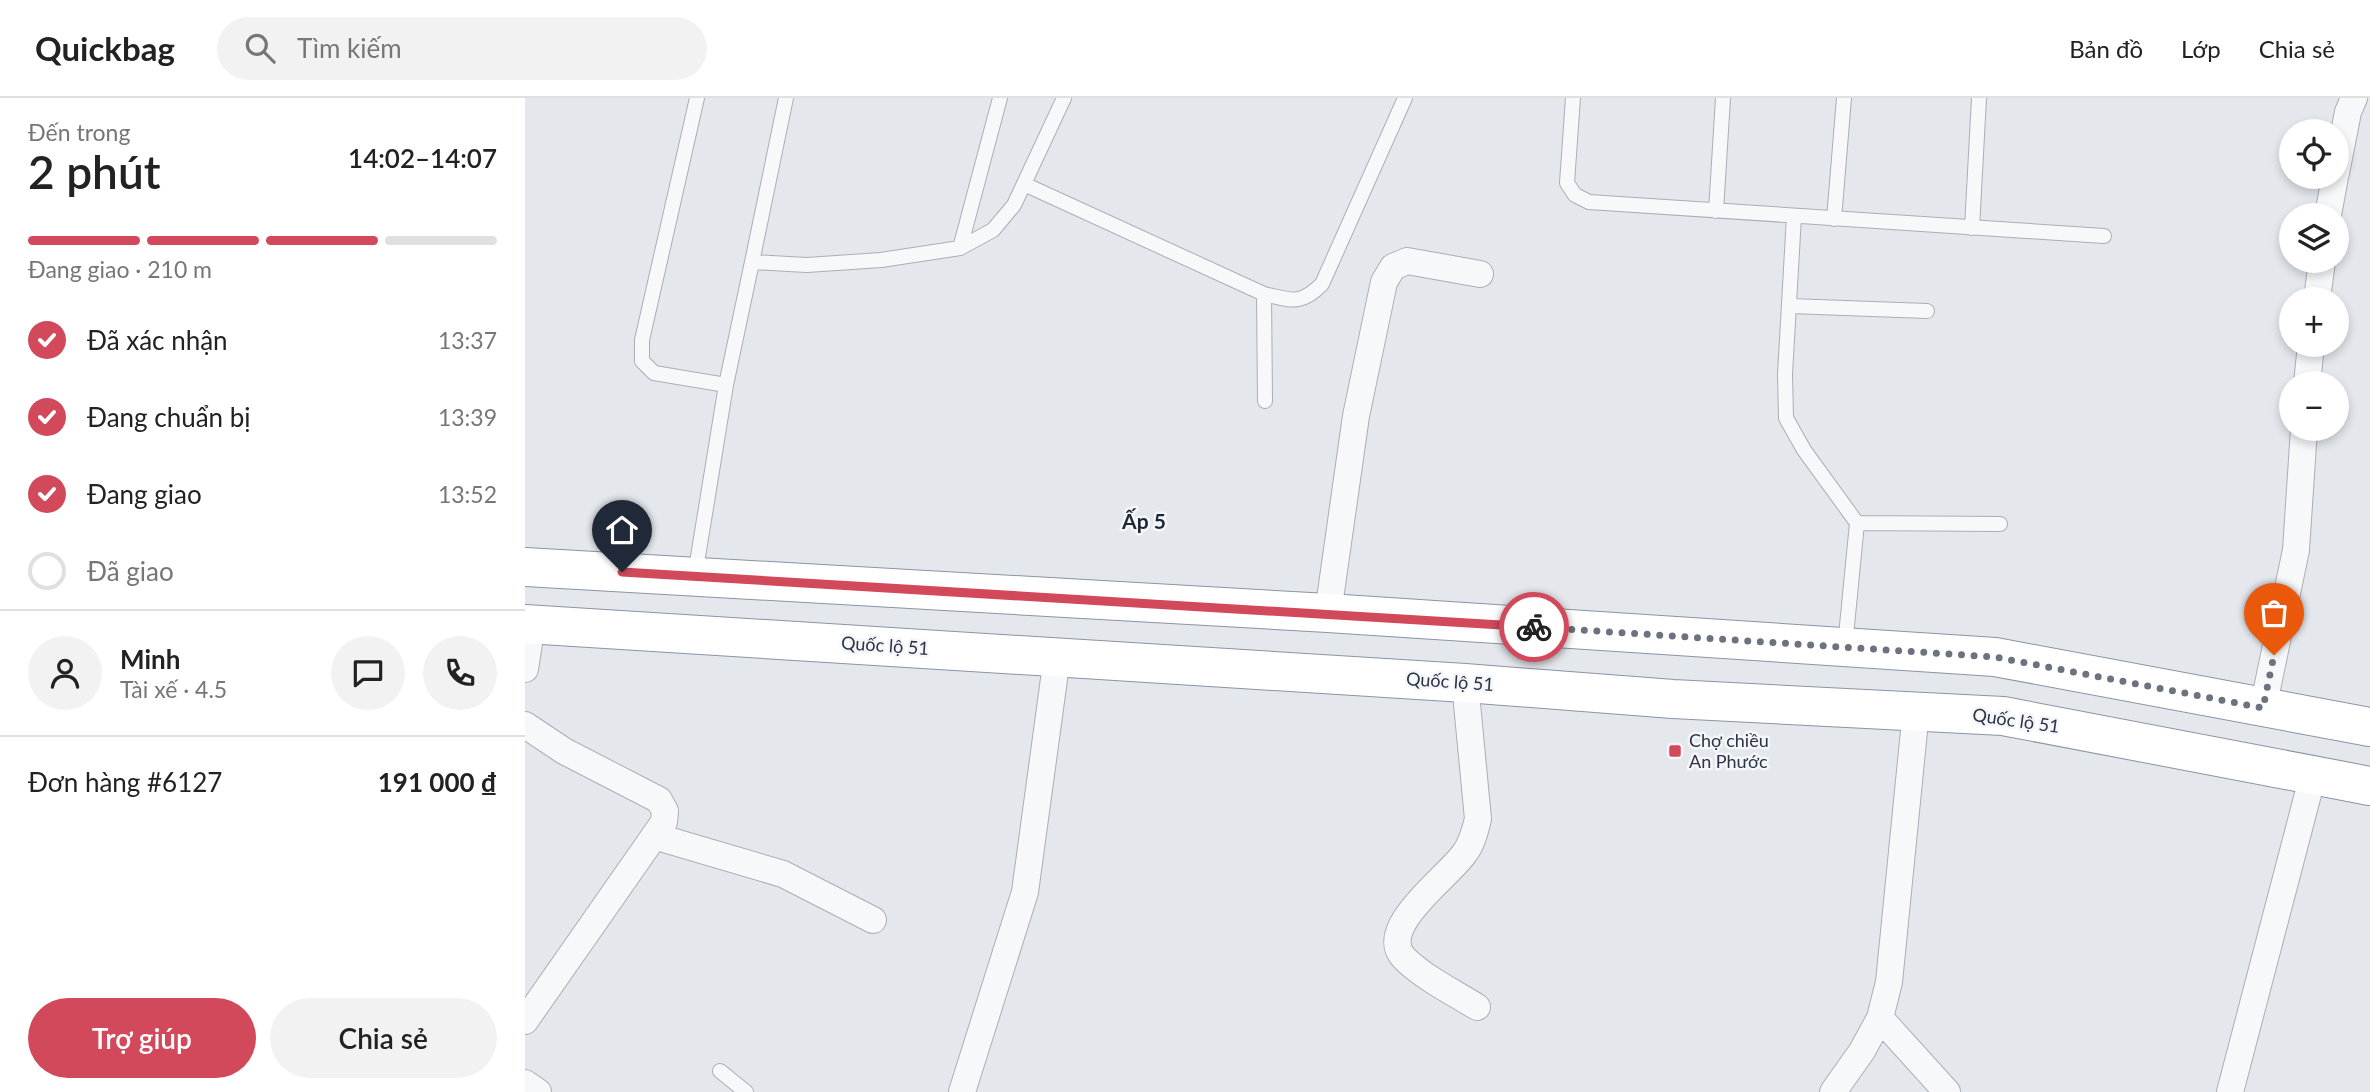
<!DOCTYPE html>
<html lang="vi">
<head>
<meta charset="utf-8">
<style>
  body { margin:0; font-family:Lato,sans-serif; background:#f2f2f2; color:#222; height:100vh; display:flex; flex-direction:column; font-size:26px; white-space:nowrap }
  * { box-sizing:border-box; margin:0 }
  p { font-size:23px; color:#767676 }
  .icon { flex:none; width:38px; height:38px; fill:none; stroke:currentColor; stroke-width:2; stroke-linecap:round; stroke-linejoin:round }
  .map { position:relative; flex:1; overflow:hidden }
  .drawer { display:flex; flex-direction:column; background:#fff; width:525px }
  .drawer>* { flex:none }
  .fabs { position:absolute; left:1754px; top:21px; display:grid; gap:14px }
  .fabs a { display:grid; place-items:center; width:70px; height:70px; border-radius:50%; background:#fff; box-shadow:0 4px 10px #0003; font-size:35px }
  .pin { position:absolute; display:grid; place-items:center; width:60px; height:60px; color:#fff; margin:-72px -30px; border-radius:50% 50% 50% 0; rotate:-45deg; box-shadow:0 0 7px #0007 }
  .pin .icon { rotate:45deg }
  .courier { position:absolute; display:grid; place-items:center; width:70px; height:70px; margin:-35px; border:5px solid #d1495b; border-radius:50%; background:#fff; color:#222; box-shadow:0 2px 9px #0007 }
  .head em { font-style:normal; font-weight:600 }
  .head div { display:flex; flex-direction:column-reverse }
  .head { display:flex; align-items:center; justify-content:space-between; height:119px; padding:0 28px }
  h1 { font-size:46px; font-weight:600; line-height:52px }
  .bar { display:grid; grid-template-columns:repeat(4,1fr); gap:10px 7px; align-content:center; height:84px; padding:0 28px }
  .bar i { height:9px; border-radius:5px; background:#e0e0e0 }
  .bar .current { background:#d1495b }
  .bar p { grid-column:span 4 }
  .line { display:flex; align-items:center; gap:18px; padding:0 28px; border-top:2px solid #e0e0e0 }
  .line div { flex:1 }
  .round { display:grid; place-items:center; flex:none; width:74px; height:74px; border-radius:37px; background:#f2f2f2 }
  ol { padding:0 28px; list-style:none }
  li { display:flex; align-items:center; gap:21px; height:77px }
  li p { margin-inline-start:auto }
  li .icon { padding:7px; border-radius:50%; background:#d1495b; color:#fff; stroke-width:4 }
  li:last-child { color:#767676 }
  li i { width:38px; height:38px; border:4px solid #e0e0e0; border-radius:50% }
  .cta { display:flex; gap:14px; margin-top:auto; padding:14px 28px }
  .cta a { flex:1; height:80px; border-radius:42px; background:#d1495b; color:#fff; font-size:28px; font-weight:600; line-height:80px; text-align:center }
  .cta a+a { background:#f2f2f2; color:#222 }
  header { display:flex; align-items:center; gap:42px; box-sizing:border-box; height:98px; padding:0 35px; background:#fff; border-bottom:2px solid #e0e0e0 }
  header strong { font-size:33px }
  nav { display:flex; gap:38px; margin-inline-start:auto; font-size:24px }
  .search { width:490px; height:63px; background:#f2f2f2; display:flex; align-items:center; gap:18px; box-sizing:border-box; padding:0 24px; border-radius:38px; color:#767676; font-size:26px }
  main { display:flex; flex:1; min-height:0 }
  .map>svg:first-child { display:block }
</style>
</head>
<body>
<header>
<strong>Quickbag</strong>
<div class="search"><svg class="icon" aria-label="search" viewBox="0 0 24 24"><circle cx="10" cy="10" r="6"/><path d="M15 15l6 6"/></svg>Tìm kiếm</div>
<nav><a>Bản đồ</a><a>Lớp</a><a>Chia sẻ</a></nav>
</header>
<main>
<section class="drawer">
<div class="head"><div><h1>2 phút</h1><p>Đến trong</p></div><em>14:02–14:07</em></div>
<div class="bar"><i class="current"></i><i class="current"></i><i class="current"></i><i></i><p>Đang giao · 210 m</p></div>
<ol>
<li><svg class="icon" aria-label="check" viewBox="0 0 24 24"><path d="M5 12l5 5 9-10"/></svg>Đã xác nhận<p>13:37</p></li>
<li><svg class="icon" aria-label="check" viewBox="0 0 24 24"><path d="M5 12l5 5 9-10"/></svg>Đang chuẩn bị<p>13:39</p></li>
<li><svg class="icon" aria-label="check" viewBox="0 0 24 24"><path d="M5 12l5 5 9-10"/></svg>Đang giao<p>13:52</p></li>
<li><i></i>Đã giao</li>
</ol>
<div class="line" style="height:126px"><a class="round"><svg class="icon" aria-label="person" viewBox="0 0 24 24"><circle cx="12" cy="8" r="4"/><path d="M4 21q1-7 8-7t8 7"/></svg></a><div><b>Minh</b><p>Tài xế · 4.5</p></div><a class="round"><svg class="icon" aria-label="chat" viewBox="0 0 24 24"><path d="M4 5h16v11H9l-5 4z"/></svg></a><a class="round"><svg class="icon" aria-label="phone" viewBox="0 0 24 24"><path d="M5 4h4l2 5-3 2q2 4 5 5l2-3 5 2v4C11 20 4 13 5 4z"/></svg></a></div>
<div class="line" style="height:91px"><div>Đơn hàng #6127</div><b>191 000 ₫</b></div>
<div class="cta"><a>Trợ giúp</a><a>Chia sẻ</a></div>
</section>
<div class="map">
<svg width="1845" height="994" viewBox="0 0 1845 994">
  <rect width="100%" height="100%" fill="#e4e7ec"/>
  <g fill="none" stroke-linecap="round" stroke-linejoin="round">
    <defs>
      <path id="lane" d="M172 0 117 242V263L129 275 201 287
        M1048 0 1042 85 1050 97 1064 104 1579 138
        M499 86 739 196 740 303
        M1191 113 1198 0
        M1269 118 1260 276 1261 320 1279 352 1332 425 1320 548
        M1309 121 1319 0
        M1447 130 1454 0
        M435 150 468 132 489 107 539 0
        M227 164 261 0
        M739 196C766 202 775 208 797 186L880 0
        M1265 208 1402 213
        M1332 425 1475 426
        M170 477 201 287 227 164 282 167 356 162 435 150 475 0
        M195 973 221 994"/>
      <path id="street" d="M1811 75 1823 14 1829 0
        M1803 117 1810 79
        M1792 201 1797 163
        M1782 285 1786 247
        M803 515 831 318 859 184 868 169 882 163 955 176
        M0 571 7 526
        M940 585 953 721C950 733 947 746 939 756 924 778 850 830 879 860 899 880 928 894 952 909
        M1738 610 1771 452 1779 331
        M0 627 39 653 134 702 140 713 139 724 0 923
        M129 738 258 776 348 822
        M1355 920 1422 994
        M0 985 13 994
        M437 994 500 794 532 559
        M1308 994 1337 953 1355 920 1364 884 1391 613
        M1705 994 1788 677"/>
      <path id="highway" d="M0 469 803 515 1470 559 1845 629
        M0 526 940 585 1148 601 1478 618 1845 688"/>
    </defs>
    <use href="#lane" stroke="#a9aeb7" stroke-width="16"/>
    <use href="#street" stroke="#a9aeb7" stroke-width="28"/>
    <use href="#highway" stroke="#8b94a3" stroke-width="40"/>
    <use href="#lane" stroke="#f7f8fa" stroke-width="14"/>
    <use href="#street" stroke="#f7f8fa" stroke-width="26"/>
    <use href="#highway" stroke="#fff" stroke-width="38"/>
  </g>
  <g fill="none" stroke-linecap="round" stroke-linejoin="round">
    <path stroke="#6c737f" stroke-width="7" stroke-dasharray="0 12.6" d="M1009 529 1470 559 1738 610 1749 557"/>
    <path stroke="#d1495b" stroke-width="9" d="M97 474 1009 529"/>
  </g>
  <rect fill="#d1495b" stroke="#f4f6f9" stroke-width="2.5" x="1143" y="646" width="14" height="14" rx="3.5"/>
  <g text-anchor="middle" stroke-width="5" stroke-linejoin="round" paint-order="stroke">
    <g font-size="18" fill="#2b3445" stroke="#f4f6f9">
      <text transform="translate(360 548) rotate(4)" y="6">Quốc lộ 51</text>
      <text transform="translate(925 584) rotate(4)" y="6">Quốc lộ 51</text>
      <text transform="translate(1491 623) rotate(8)" y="6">Quốc lộ 51</text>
    </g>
    <g font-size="18" fill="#2b3445" stroke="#f4f6f9" text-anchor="start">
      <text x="1164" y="649">Chợ chiều<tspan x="1164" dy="21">An Phước</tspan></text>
    </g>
    <g font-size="21" font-weight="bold" fill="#1d2536" stroke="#f4f6f9">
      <text x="619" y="431">Ấp 5</text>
    </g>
  </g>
</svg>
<div class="fabs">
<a><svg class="icon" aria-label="locate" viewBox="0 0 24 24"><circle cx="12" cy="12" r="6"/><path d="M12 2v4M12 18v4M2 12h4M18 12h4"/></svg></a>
<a><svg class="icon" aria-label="layers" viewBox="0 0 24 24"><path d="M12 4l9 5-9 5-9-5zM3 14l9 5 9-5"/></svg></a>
<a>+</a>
<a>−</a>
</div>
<div class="pin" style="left:1749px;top:557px;background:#ea580c"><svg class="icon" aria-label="bag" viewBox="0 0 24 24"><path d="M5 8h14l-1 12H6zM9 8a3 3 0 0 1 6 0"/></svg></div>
<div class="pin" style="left:97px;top:474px;background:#1f2937"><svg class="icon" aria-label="home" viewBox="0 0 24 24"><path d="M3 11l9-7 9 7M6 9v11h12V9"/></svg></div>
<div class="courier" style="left:1009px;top:529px"><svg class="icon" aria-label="bike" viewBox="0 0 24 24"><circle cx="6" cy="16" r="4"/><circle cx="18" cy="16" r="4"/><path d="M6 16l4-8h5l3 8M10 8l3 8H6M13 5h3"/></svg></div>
</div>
</main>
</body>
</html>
